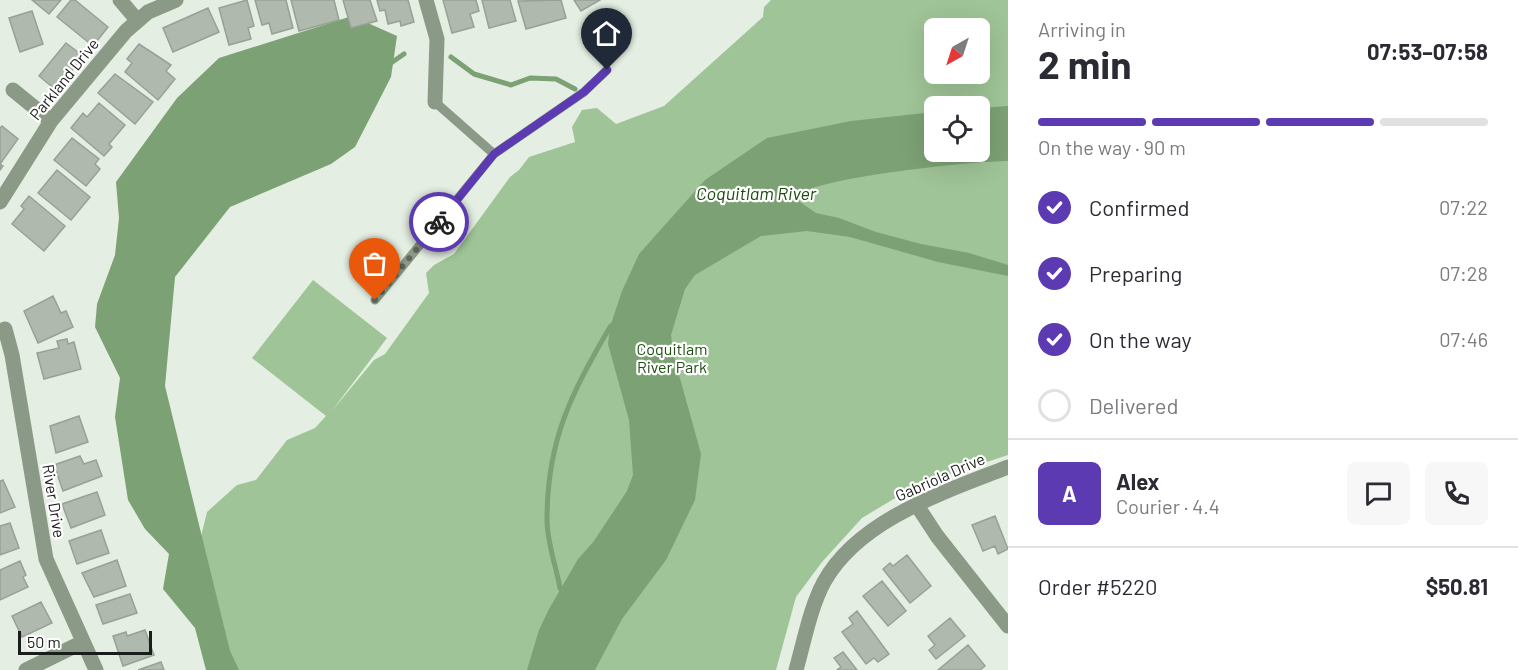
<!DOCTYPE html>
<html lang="en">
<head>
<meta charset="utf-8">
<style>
  body { margin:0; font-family:Barlow,sans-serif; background:#f7f7f7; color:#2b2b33; height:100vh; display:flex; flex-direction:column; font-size:22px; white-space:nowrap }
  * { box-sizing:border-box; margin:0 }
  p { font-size:20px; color:#7c7c81 }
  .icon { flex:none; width:33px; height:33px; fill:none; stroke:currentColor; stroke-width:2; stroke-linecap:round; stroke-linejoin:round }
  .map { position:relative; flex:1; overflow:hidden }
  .side { display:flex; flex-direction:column; background:#fff; width:510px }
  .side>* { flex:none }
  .needle { width:39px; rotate:219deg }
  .fabs { position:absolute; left:924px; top:18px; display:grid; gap:12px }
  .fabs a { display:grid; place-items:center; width:66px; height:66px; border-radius:9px; background:#fff; box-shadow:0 6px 24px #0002; font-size:30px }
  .scale { position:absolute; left:18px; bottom:15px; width:134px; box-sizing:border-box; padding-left:6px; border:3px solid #1a1e1a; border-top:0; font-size:16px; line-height:21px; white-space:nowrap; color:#1a1e1a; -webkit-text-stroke:4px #fff; paint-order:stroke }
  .pin { position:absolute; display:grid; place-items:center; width:51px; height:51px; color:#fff; margin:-62px -26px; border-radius:50% 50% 50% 0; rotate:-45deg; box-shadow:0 0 6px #0007 }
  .pin .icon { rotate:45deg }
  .courier { position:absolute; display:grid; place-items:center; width:60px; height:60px; margin:-30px; border:4px solid #5b3ab2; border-radius:50%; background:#fff; color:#222; box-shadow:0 2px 8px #0007 }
  .head em { font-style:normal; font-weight:700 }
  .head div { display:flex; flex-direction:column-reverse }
  .head { display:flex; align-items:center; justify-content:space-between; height:102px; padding:0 30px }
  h1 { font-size:39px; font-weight:700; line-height:45px }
  .bar { display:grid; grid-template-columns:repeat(4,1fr); gap:9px 6px; align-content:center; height:72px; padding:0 30px }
  .bar i { height:8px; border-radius:4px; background:#e1e1e2 }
  .bar .on { background:#5b3ab2 }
  .bar p { grid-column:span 4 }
  .line { display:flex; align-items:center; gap:15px; padding:0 30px; border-top:2px solid #e1e1e2 }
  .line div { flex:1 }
  .round { display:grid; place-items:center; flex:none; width:63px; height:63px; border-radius:9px; background:#f7f7f7 }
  ol { padding:0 30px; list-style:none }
  li { display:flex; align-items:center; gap:18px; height:66px }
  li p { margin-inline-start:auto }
  li .icon { padding:6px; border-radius:50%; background:#5b3ab2; color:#fff; stroke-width:4 }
  li:last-child { color:#7c7c81 }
  li i { width:33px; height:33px; border:3px solid #e1e1e2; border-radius:50% }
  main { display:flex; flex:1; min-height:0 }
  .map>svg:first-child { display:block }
</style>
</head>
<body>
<main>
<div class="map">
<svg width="1008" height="670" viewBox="0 0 1008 670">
  <rect width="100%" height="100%" fill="#e4eee2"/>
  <path fill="#9fc497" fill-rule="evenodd" d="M771 0H1008V455L917 485 862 518 822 562 796 597 776 670H235L197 553 207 512 237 485 256 480 287 440 315 428 326 416 252 358 313 280 387 338 331 412 374 360 385 354 429 293 426 273 434 265 454 254 510 177 519 170 529 157 575 142 572 127 582 110 597 108 616 124 664 106 763 17 764 7ZM934 28H980V74H934ZM934 106H980V152H934Z"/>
  <path fill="#7ca174" d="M352 16 397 36 391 77 355 147 331 164 230 207 175 277 165 386 230 651 239 670H206L195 628 163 589 169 554 145 529 128 500 115 417 120 378 95 327 97 304 115 255 119 218 116 182 177 98 219 58Z
    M1008 106V161C973 161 823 177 799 194L800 202 816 213 839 218 876 232 921 244 969 253 1008 265V276L938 262 850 237 807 231 761 236 695 275 685 289 671 335 673 353 701 454 695 500 666 560 622 619 595 670H527L539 630 549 609 578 559 594 541 627 491 633 475 629 420 608 344 610 327 622 291 639 254 705 180 767 138 851 121 934 112V152H980V108Z"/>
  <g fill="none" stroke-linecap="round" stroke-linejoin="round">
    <path stroke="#7ca174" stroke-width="5" d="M451 57 474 74 511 85 530 78 556 79 575 89
      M388 65 404 54
      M564 592 560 588C556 566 547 542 547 520 547 440 571 394 610 327L615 323"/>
  </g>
  <path fill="#b0b9ae" stroke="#97a195" stroke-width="1.5" d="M32 0H61L49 14Z
    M71 0H75L108 27 93 46 57 17Z
    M247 0 254 26 248 28 251 39 229 45 219 8Z
    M255 0H286L293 28 272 34 269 23 262 25Z
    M291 0H334L339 20 299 31Z
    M343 0H370L377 21 351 28Z
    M377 0H408L414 22 401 26 400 21 388 24 385 10 380 11Z
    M443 0H476L479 11 470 14 474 27 452 33Z
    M482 0H510L516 21 489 28Z
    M561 0 566 18 526 29 518 1Z
    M574 0H600L581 11Z
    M208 8 219 32 173 52 163 28Z
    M32 11 43 44 20 52 9 18Z
    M66 43 83 56 57 91 39 76Z
    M139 44 171 65 166 71 175 79 158 100 125 72 132 63 127 59Z
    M115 74 153 102 135 124 98 93Z
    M99 103 125 125 109 144 112 147 104 156 71 128 83 113 87 117Z
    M2 126 18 139 0 164 3 166 0 170V128Z
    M72 138 99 159 95 164 100 169 86 186 54 160Z
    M57 170 90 197 71 220 38 193Z
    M29 196 65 226 44 251 12 224 24 209 21 206Z
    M53 296 61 313 66 311 73 327 38 343 24 311Z
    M67 339 68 344 74 342 81 369 44 379 37 353 59 348 57 341Z
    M79 416 88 442 56 453 50 426Z
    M80 456 84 464 96 460 102 476 63 491 54 465Z
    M3 480 15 507 0 513V481Z
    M97 492 105 515 71 528 62 504Z
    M995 516 1008 549 998 554 995 546 983 551 972 525Z
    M10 523 19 548 0 555V526Z
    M101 530 109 553 77 564 69 541Z
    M907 555 931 586 910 603 883 569 890 563 893 566Z
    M117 560 126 586 94 597 82 573Z
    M20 561 26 575 23 577 28 587 0 600V570Z
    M882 581 906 611 888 626 863 596Z
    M130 594 137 613 103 624 96 605Z
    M41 602 52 623 22 637 12 616Z
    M857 611 889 654 878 662 874 658 866 664 842 632 853 624 849 618Z
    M950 618 965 636 936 659 929 650 935 645 928 636Z
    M145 630 154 655 123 666 113 636 126 632 127 636Z
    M968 645 985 666 980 670H938Z
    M843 652 857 670H837L841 667 834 658Z
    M161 662 164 670H138Z"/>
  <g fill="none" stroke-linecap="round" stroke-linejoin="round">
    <path stroke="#8a9a86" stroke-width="9" d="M494 154 584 92 607 70
      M375 300 494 154 435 102"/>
    <path stroke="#8a9a86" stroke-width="15" d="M120 0 137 20
      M426 0 437 39 435 102
      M13 90 51 121
      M0 202 51 121 126 31 148 12 176 0
      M0 331 5 329 12 355 46 559 96 670
      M916 504 937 536 1008 626
      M26 670 83 642
      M796 670C804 642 810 608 824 582 859 519 945 492 1008 467"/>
  </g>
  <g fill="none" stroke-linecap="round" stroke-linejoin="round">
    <path stroke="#616760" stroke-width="6" stroke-dasharray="0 10.8" d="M375 300 439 222"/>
    <path stroke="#5b3ab2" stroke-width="8" d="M439 222 494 154 584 92 607 70"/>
  </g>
  <g text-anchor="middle" stroke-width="4.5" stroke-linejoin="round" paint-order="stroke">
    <g font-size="16" fill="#1a1e1a" stroke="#fff">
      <text transform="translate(64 79) rotate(-51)" y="6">Parkland Drive</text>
      <text transform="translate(940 477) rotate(-24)" y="6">Gabriola Drive</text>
      <text transform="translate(54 501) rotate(81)" y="6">River Drive</text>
    </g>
    <g font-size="16" fill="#1f5113" stroke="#fff">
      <text x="672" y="355">Coquitlam<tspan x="672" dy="18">River Park</tspan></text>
    </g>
    <g font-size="18" font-style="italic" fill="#194b0b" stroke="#fff">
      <text x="756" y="200">Coquitlam River</text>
    </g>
  </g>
</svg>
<div class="fabs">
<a><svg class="needle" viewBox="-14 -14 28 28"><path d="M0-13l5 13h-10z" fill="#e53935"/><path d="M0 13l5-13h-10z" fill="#7c7c81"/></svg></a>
<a><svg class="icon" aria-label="locate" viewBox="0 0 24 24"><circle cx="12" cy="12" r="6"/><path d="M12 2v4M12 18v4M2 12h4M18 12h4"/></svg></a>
</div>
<div class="scale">50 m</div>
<div class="pin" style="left:375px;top:300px;background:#ea580c"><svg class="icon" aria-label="bag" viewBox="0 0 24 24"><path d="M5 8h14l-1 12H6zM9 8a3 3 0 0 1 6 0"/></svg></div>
<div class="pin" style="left:607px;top:70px;background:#1f2937"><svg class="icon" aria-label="home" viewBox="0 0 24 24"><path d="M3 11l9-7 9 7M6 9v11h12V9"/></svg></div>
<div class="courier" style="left:439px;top:222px"><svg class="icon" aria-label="bike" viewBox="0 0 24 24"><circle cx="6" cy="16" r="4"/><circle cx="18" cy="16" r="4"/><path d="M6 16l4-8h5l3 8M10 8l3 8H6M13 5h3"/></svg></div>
</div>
<section class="side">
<div class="head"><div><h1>2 min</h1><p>Arriving in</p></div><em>07:53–07:58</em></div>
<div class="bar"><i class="on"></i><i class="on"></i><i class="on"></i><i></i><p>On the way · 90 m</p></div>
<ol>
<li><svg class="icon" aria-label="check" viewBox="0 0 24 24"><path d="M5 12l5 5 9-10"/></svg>Confirmed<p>07:22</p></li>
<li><svg class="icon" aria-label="check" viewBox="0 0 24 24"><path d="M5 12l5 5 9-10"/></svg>Preparing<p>07:28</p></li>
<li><svg class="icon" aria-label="check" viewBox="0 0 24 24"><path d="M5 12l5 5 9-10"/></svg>On the way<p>07:46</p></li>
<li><i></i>Delivered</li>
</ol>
<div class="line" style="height:108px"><b class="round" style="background:#5b3ab2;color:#fff">A</b><div><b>Alex</b><p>Courier · 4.4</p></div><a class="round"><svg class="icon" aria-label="chat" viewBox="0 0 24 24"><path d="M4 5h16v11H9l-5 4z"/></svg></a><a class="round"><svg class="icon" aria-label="phone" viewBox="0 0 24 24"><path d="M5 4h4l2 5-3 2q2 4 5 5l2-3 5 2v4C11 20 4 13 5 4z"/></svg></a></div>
<div class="line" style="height:78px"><div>Order #5220</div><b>$50.81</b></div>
</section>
</main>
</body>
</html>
